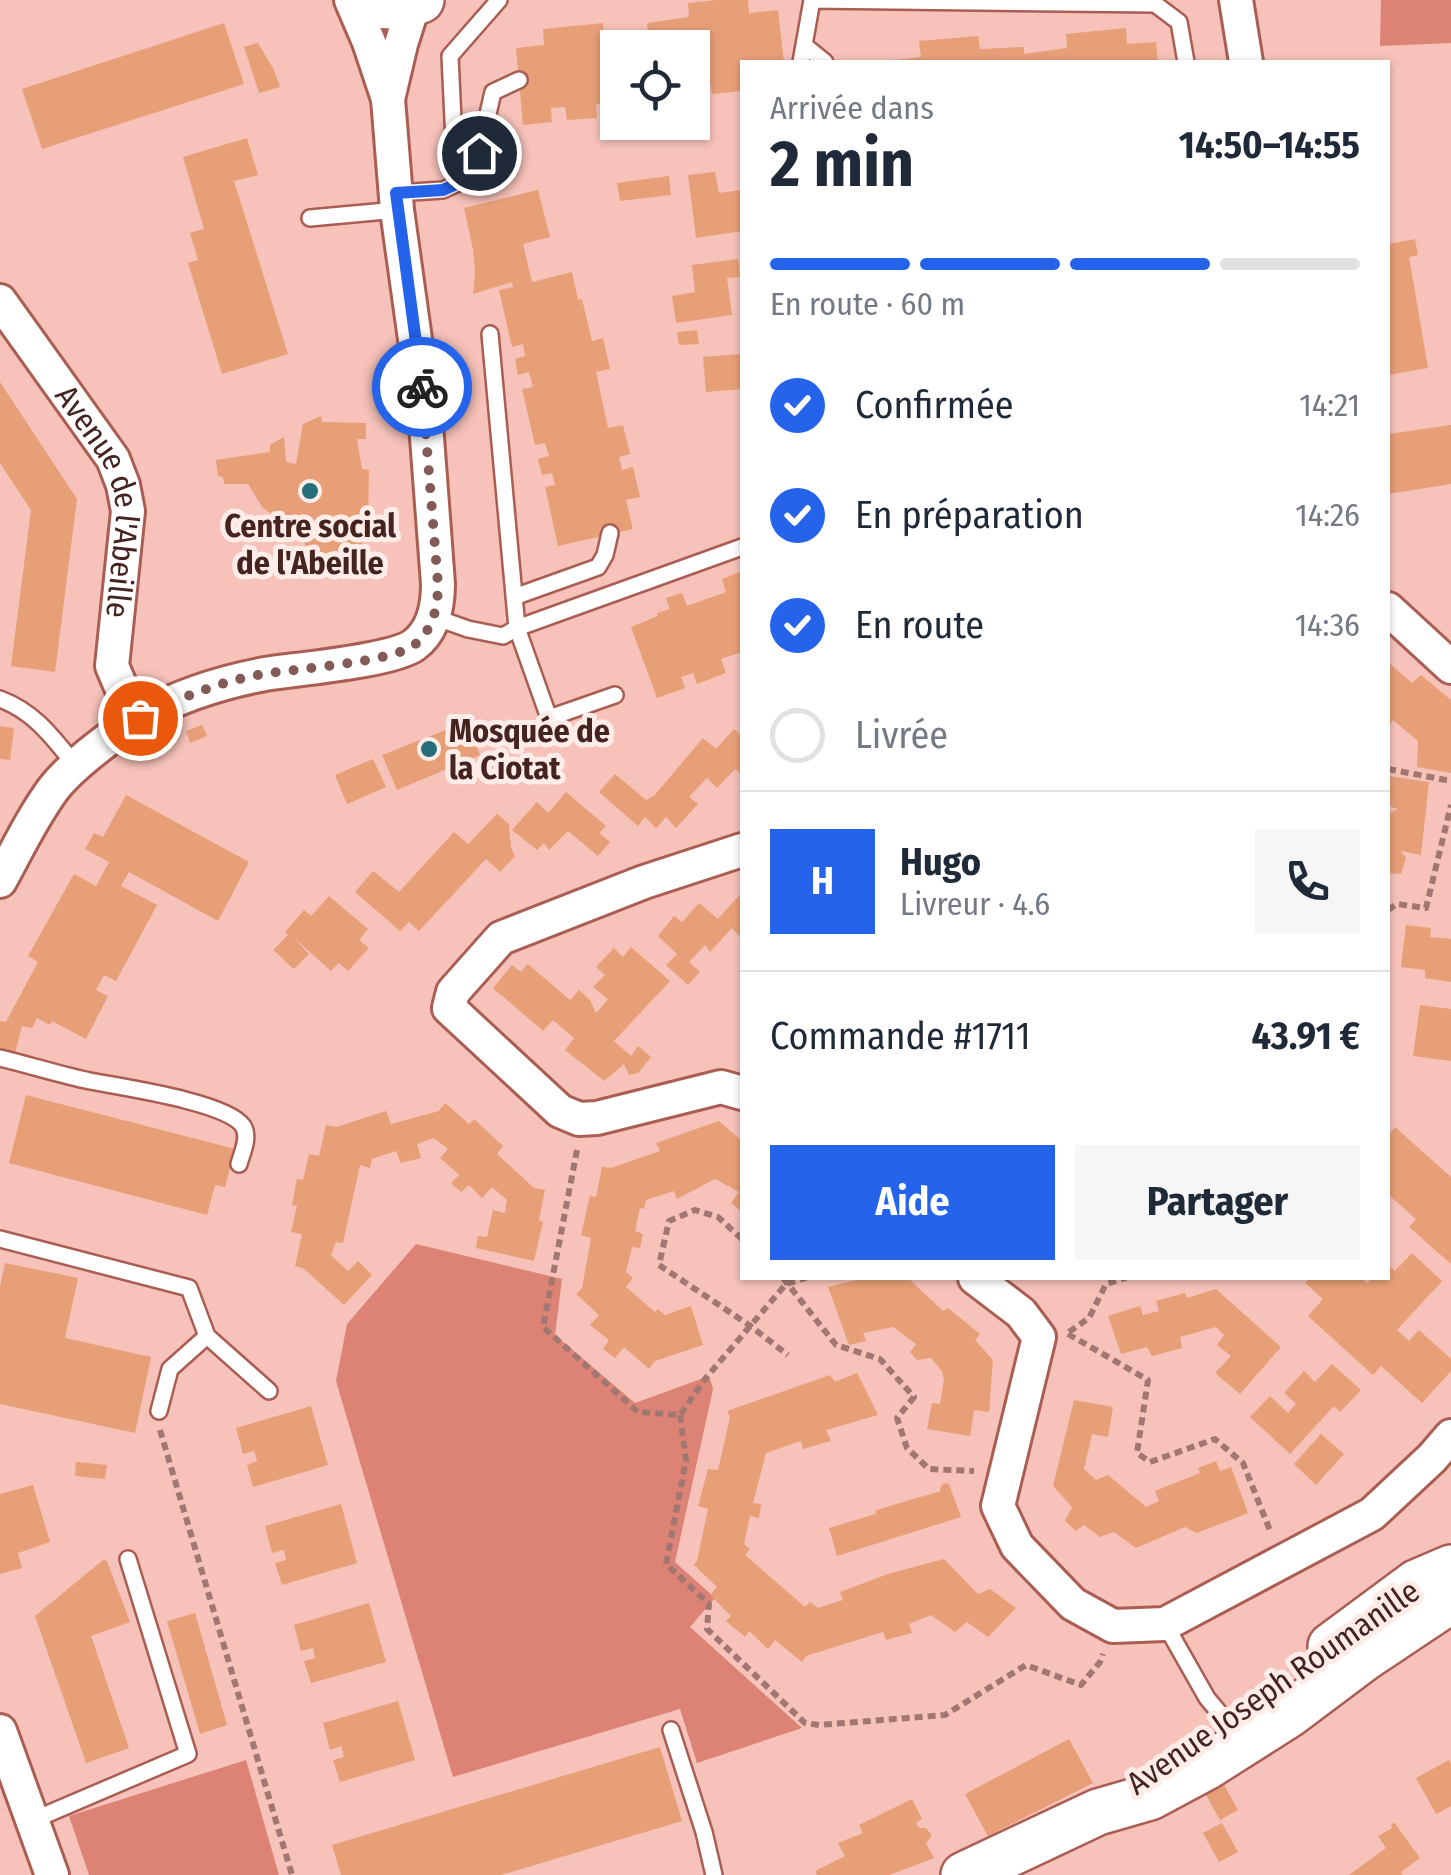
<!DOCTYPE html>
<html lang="fr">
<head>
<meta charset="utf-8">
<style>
  body { margin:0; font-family:"Fira Sans Condensed",sans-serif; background:#f6f6f7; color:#1f2937; height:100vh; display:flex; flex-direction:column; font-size:38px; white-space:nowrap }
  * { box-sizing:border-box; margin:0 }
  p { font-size:32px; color:#747a83 }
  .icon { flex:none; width:55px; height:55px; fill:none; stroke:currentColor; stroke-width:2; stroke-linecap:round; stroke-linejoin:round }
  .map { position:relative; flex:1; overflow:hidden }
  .details { position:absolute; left:740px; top:60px; width:650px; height:1220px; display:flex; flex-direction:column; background:#fff; border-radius:0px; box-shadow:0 2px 8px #0004 }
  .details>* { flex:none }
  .buttons { position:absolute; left:600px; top:30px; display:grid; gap:20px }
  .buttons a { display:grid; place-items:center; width:110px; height:110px; border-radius:0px; background:#fff; box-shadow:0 2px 8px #0004; font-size:50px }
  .pin { position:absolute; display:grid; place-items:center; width:85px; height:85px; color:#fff; margin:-42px; border:5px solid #fff; border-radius:50%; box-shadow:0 2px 10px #0007 }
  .courier { position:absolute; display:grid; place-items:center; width:100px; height:100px; margin:-50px; border:8px solid #2563eb; border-radius:50%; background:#fff; color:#222; box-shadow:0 2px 12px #0007 }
  .head em { font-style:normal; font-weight:700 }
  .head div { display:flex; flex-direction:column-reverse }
  .head { display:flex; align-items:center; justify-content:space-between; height:170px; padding:0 30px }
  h1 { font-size:65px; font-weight:700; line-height:75px }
  .bar { display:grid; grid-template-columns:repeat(4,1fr); gap:15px 10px; align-content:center; height:120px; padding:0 30px }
  .bar i { height:12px; border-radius:8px; background:#e0e1e3 }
  .bar .active { background:#2563eb }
  .bar p { grid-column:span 4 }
  .line { display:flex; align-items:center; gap:25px; padding:0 30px; border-top:2px solid #e0e1e3 }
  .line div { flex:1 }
  .round { display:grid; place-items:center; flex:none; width:105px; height:105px; border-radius:0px; background:#f6f6f7 }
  ol { padding:0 30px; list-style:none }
  li { display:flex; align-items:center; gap:30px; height:110px }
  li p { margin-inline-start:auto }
  li .icon { padding:10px; border-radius:50%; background:#2563eb; color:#fff; stroke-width:4 }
  li:last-child { color:#747a83 }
  li i { width:55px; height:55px; border:5px solid #e0e1e3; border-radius:50% }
  .primary-button { display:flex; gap:20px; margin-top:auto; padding:20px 30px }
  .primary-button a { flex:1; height:115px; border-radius:0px; background:#2563eb; color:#fff; font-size:40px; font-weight:700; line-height:115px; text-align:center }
  .primary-button a+a { background:#f6f6f7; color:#1f2937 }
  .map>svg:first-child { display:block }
</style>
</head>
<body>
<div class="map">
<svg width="1451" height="1875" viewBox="0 0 1451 1875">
  <rect width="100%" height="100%" fill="#f6c2b9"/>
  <path fill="#dd8375" d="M1381 0H1451V43L1380 46Z
    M416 1244 562 1279 555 1335 635 1403 709 1376 713 1389 675 1562 715 1598 690 1627 802 1728 697 1763 680 1709 453 1777 336 1381 347 1324Z
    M246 1760 279 1875H89L69 1816Z"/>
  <path fill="#e79f78" d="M717 0H748L749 13 778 10 784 62H742V91L712 94 710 81 692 82V48H618V101L596 104 597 118 567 120 565 107 551 108 552 122 523 125 516 48 544 45 543 29 603 23 604 37 648 35 647 23 689 17 688 3Z
    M224 23 244 84 42 149 22 89Z
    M1126 28 1127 44 1156 42 1158 62H894V60L921 57 919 41 978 36 980 49 1024 47V54L1067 48 1066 34Z
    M258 43 273 68 280 87 259 93 244 47Z
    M247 138 258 175 234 181 288 354 222 374 188 263 198 260 190 233 204 229 183 157Z
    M715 172 719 193 742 190V231L696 238 688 175Z
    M669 176 671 195 620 201 617 183Z
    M538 190 550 237 523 244 532 282 572 272 578 300 582 299 592 341 603 338 610 369 596 372 608 428 623 425 630 454 619 457 622 470 633 467 640 497 626 500 633 529 558 546 545 487 555 485 552 473 542 475 538 459 549 456 545 443 535 445 522 389 533 387 529 372 518 375 515 359 525 356 523 344 512 347 499 290 513 287 512 282 473 294 475 272 473 249 464 208Z
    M1415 239 1418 255 1409 257 1428 368 1388 375V244Z
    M738 259 740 277 727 278 732 315 676 323 672 296 695 292 692 265Z
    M697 330 699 344 679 345 677 332Z
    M742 354V389L706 392 703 357Z
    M0 382 77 499 55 672 11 666 31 510 0 463Z
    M321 416 322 422 366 423V439H357L362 469 369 470 368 522 362 523V545L308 557 300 524 275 517 262 507 248 484H224L223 477 218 476 216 460 270 452V445L284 437 286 462 296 464 303 424Z
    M1451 425V484L1388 494V434Z
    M742 571V652L721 659 726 673 697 684 693 673 681 677 685 688 657 698 631 627 658 616 657 613 670 609 666 598 682 593 687 606 726 592 722 579Z
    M1388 662 1412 683 1421 675 1451 700V773L1417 767 1418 741 1393 720 1388 727Z
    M466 722 480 755 397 790 382 755Z
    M202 725 207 736 190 743 186 731Z
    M0 726 14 728 10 760 0 759Z
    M734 729 742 736V775L735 769 717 788 707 778 689 797 698 804 676 828 666 817 656 828 645 817 638 826 599 792 615 774 646 800 654 796 703 738 716 749Z
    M373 759 386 787 347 804 335 775Z
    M1388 776 1429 782 1421 855 1401 851 1406 858 1401 874 1388 873V814L1398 809 1388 806Z
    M566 792 606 826 599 833 610 842 598 856 568 831 549 850 544 843 537 850 512 830 537 802 548 813Z
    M126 795 249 862 218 921 129 872 121 886 157 905 116 981 104 975 96 990 108 996 86 1039 52 1021 50 1025 37 1018 32 1028 22 1026 15 1053 0 1048V1021L6 1022 38 962 28 956 74 874 96 886 109 862 85 849 94 833 103 837Z
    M497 814 509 824 511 848 515 856 500 872 486 859 419 931 409 922 400 931 355 892 373 871 399 892 454 832 468 844Z
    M742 892V939L732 928 710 952 705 945 689 962 700 972 688 985 666 965 677 954 658 936 674 916 682 922 699 903 718 919Z
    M329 896 368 929 359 940 369 948 348 971 339 963 331 971 293 937 309 954 294 969 273 950 288 935 285 932 304 910 311 916Z
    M1406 925 1431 928 1430 937 1451 939V982L1425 978V970L1401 967Z
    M631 947 670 981 614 1041 631 1056 638 1046 651 1057 638 1073 629 1075 624 1064 604 1081 565 1050 574 1038 553 1020 543 1031 493 988 512 965 521 972 528 964 570 1000 579 990 590 1000 596 1013 608 999 593 987 605 975 596 967 614 948 623 957Z
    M1420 1005 1451 1009V1061L1413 1056Z
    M26 1095 235 1149 225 1187 215 1185 207 1215 9 1163Z
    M445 1103 469 1124 474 1119 503 1146 497 1154 534 1188 545 1190 539 1220 543 1222 534 1261 476 1248 478 1236 487 1237 493 1210 505 1213 507 1200 492 1187 482 1198 469 1185 461 1192 451 1183 459 1175 440 1158 448 1149 434 1138 417 1144 421 1158 401 1163 396 1151 372 1159 370 1168 360 1165 343 1243 336 1242 331 1255 348 1271 358 1261 372 1275 344 1305 303 1268 295 1266 302 1234 291 1232 297 1206 292 1205 297 1179 303 1180 309 1154 319 1156 326 1125 336 1127 386 1111 391 1124 439 1111Z
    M719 1121 742 1141V1212L731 1203 739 1192 715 1179 677 1199 674 1191 646 1200 644 1209 640 1208 635 1231 643 1234 640 1248 632 1247 626 1272 633 1278 626 1287 655 1312 658 1309 665 1315 691 1306 703 1345 655 1361 649 1369 624 1347 615 1358 603 1349 609 1340 590 1325 599 1315 576 1294 582 1288 591 1238 581 1235 590 1196 596 1197 602 1167 611 1168 660 1151 656 1143Z
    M1395 1127 1451 1177V1264L1409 1227 1416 1219 1388 1194V1136Z
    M1412 1253 1442 1281 1397 1330 1409 1341 1419 1330 1451 1359V1371L1422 1403 1381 1366 1373 1375 1308 1316 1323 1299 1305 1283 1310 1278H1361L1367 1283 1372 1278H1388V1265L1395 1271Z
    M5 1263 78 1278 65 1338 151 1357 135 1433 0 1404V1287Z
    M864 1278H908L943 1311 948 1308 980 1334 975 1340 993 1360 989 1412 974 1410 970 1436 927 1429 932 1403 940 1404 944 1380 942 1371 931 1358 917 1360 910 1352 916 1344 893 1327 863 1333 866 1341 849 1345 828 1287Z
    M1216 1289 1281 1347 1240 1394 1215 1373 1231 1356 1217 1345 1224 1335 1216 1327 1180 1337 1182 1348 1152 1356 1147 1347 1121 1354 1108 1316 1140 1306 1143 1315 1159 1311 1156 1301 1185 1293 1187 1298Z
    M1332 1364 1361 1390 1340 1412 1334 1406 1290 1454 1250 1417 1270 1396 1288 1413 1296 1404 1284 1393 1304 1371 1315 1382Z
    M857 1373 878 1415 826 1430 831 1441 803 1449 801 1441 766 1453 753 1503 761 1504 759 1518 750 1516 744 1544 750 1549 745 1555 805 1607 810 1602 818 1608 843 1600 840 1592 888 1574 944 1559 978 1594 990 1589 1016 1608 988 1637 967 1622 955 1632 931 1615 909 1624 912 1633 886 1640 883 1632 806 1656 802 1662 775 1640 768 1649 749 1631 745 1637 726 1621 731 1616 710 1595 717 1587 694 1565 697 1561 708 1509 698 1506 708 1469 718 1470 730 1417 727 1411 830 1375 835 1382Z
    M1074 1400 1113 1407 1108 1437 1092 1434 1084 1469 1096 1480 1108 1475 1146 1507 1159 1501 1155 1491 1200 1473 1198 1468 1216 1461 1220 1471 1231 1467 1248 1513 1197 1533 1185 1527 1136 1548 1114 1532 1100 1537 1084 1525 1076 1531 1065 1521 1072 1507 1053 1486Z
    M311 1406 328 1465 253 1487 247 1465 257 1461 254 1451 243 1454 236 1428Z
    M1321 1434 1344 1454 1316 1485 1294 1464Z
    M76 1462 107 1465 105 1479 75 1476Z
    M944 1483 949 1484 961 1517 837 1556 829 1528 876 1514V1510L941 1491 940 1488Z
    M33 1485 50 1542 18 1553 22 1568 0 1574V1494Z
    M341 1504 357 1563 282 1585 275 1563 286 1560 284 1550 272 1553 265 1526Z
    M103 1560 107 1561 130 1622 91 1636 129 1748 86 1763 35 1616Z
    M369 1603 386 1662 311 1683 304 1661 315 1658 313 1648 301 1651 294 1625Z
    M195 1613 227 1725 200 1734 167 1621Z
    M398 1701 415 1760 340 1782 333 1760 344 1757 341 1746 330 1750 323 1723Z
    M1069 1739 1093 1783 988 1836 965 1794Z
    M660 1747 682 1821 501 1875H341L332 1845Z
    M1449 1760 1451 1764V1806L1436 1814 1416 1778Z
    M1223 1783 1238 1810 1220 1820 1205 1793Z
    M912 1799 922 1819 916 1822 919 1828H926L931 1834V1837L926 1843 934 1858 889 1875H817L815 1871 845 1856 838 1843 863 1833 859 1825Z
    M1394 1822 1420 1858 1401 1872 1403 1875H1349L1386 1848 1378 1836 1392 1828 1391 1825Z
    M1222 1823 1238 1852 1219 1862 1203 1833Z"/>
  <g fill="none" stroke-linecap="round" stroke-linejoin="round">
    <defs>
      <path id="service" d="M812 0 1155 4 1179 22 1186 62
        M804 45 825 62
        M801 62 812 0
        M455 155 479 153 493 92 519 80
        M396 193 443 190 456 184 450 56 499 0
        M310 218 397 210
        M490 334 517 628 549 718 615 695
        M514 597 598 567 605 555 610 533
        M434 617 468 629 503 636 517 628 742 547
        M0 699C35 712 53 738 76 766
        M0 1058C30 1065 60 1075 90 1081 120 1087 227 1102 243 1126 250 1137 242 1153 239 1164
        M0 1239 189 1288 207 1336 269 1391
        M159 1411 170 1369 207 1336
        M1165 1624 1207 1698 1227 1722
        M671 1730 704 1832 714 1875
        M31 1821 188 1754 128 1559"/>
      <g id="minor">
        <path d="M1236 0 1246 62"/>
        <path d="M388 99 401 44 414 3"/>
        <path id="s1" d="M0 301 113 459 123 485 128 511 112 666 124 694 140 718"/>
        <path d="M1388 609 1451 667"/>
        <path d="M742 850 644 882 501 938 453 992 449 1008 560 1111 579 1119 597 1118 721 1087 742 1093"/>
        <path d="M0 881C17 850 33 816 54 788 72 765 117 731 143 716 181 695 222 682 265 674 297 669 392 661 414 645 433 631 438 607 438 584L425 411 397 210 388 99 369 42 351 0"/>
        <path d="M975 1278 1021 1313 1039 1337 998 1506 1017 1546 1073 1604 1113 1626 1165 1624 1372 1514 1432 1458 1451 1436"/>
        <path d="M0 1731 52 1875"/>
      </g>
      <path id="secondary" d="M362 0C380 8 403 8 421 0
        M1331 1646 1416 1583 1451 1568
        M964 1875 1098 1812 1150 1797 1206 1767 1288 1715 1364 1658 1451 1600"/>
    </defs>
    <use href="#service" stroke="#aa5e53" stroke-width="20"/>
    <use href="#minor" stroke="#aa5e53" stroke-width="38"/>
    <use href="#secondary" stroke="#aa5e53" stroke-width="50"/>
    <path stroke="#a37771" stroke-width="6" stroke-dasharray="8 5" stroke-linecap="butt" d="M1388 769 1451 781
      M1388 910 1397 904 1426 908 1451 805
      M577 1150 543 1327 638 1412 680 1415 705 1379 786 1284 806 1278
      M742 1239 718 1217 695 1210 669 1221 659 1265 749 1325 788 1355
      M783 1278 836 1345 880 1359 914 1397 897 1418 907 1448 929 1469 974 1471
      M1069 1332 1089 1318 1106 1284 1126 1278
      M1068 1334 1148 1380 1137 1453 1150 1462 1215 1439 1243 1463 1271 1533
      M680 1415 686 1460 666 1564 709 1604 707 1629 805 1723 819 1725 945 1715 1026 1665 1081 1685 1100 1662 1103 1654
      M160 1430 292 1875"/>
    <use href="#service" stroke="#fff" stroke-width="15"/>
    <use href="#minor" stroke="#fff" stroke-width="32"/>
    <use href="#secondary" stroke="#fff" stroke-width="45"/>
  </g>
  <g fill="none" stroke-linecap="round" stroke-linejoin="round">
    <path stroke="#835b56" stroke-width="10" stroke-dasharray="0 18" d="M140 718C180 698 218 682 263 674 296 669 390 662 413 646 433 631 438 607 438 584L422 387"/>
    <path stroke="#2563eb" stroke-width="12" d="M422 387 396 193 443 190 456 184 455 155 479 153"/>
  </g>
  <g fill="#266e79" stroke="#feece9" stroke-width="4">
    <circle cx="310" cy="491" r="10"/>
    <circle cx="429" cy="749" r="10"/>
  </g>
  <g text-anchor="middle" stroke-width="10" stroke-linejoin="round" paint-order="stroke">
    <g font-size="32" fill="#452420" stroke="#feece9">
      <text dy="11" stroke="none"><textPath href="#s1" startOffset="232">Avenue de l'Abeille</textPath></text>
      <text transform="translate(1273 1687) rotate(-35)" y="11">Avenue Joseph Roumanille</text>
    </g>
    <g font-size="32" font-weight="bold" fill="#452420" stroke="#feece9">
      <text x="310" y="537">Centre social<tspan x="310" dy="37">de l'Abeille</tspan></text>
      <text x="449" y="742" text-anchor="start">Mosquée de<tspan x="449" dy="37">la Ciotat</tspan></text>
    </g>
  </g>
</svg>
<div class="buttons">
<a><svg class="icon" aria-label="locate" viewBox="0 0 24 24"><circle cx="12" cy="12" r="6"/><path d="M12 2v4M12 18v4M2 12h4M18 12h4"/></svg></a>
</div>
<div class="pin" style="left:140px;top:718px;background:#ea580c"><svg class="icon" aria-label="bag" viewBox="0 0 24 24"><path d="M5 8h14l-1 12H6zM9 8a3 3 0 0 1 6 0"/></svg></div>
<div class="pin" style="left:479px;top:153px;background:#1f2937"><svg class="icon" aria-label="home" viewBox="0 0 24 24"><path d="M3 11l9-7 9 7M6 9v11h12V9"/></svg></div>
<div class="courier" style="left:422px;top:387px"><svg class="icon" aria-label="bike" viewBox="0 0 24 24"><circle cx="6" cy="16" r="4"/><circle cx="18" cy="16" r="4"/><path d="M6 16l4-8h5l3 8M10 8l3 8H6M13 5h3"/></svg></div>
<section class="details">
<div class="head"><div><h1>2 min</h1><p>Arrivée dans</p></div><em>14:50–14:55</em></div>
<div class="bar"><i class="active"></i><i class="active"></i><i class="active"></i><i></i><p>En route · 60 m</p></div>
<ol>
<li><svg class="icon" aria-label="check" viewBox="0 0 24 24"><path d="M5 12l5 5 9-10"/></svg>Confirmée<p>14:21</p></li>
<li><svg class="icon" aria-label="check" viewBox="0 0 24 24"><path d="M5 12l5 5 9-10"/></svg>En préparation<p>14:26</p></li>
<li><svg class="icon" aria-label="check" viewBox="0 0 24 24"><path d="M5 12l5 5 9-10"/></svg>En route<p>14:36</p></li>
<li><i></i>Livrée</li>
</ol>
<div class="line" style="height:180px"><b class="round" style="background:#2563eb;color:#fff">H</b><div><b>Hugo</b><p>Livreur · 4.6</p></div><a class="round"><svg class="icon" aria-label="phone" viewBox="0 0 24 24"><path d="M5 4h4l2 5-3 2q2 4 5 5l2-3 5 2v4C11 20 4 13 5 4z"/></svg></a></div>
<div class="line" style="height:130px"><div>Commande #1711</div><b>43.91 €</b></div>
<div class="primary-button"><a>Aide</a><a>Partager</a></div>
</section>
</div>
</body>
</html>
